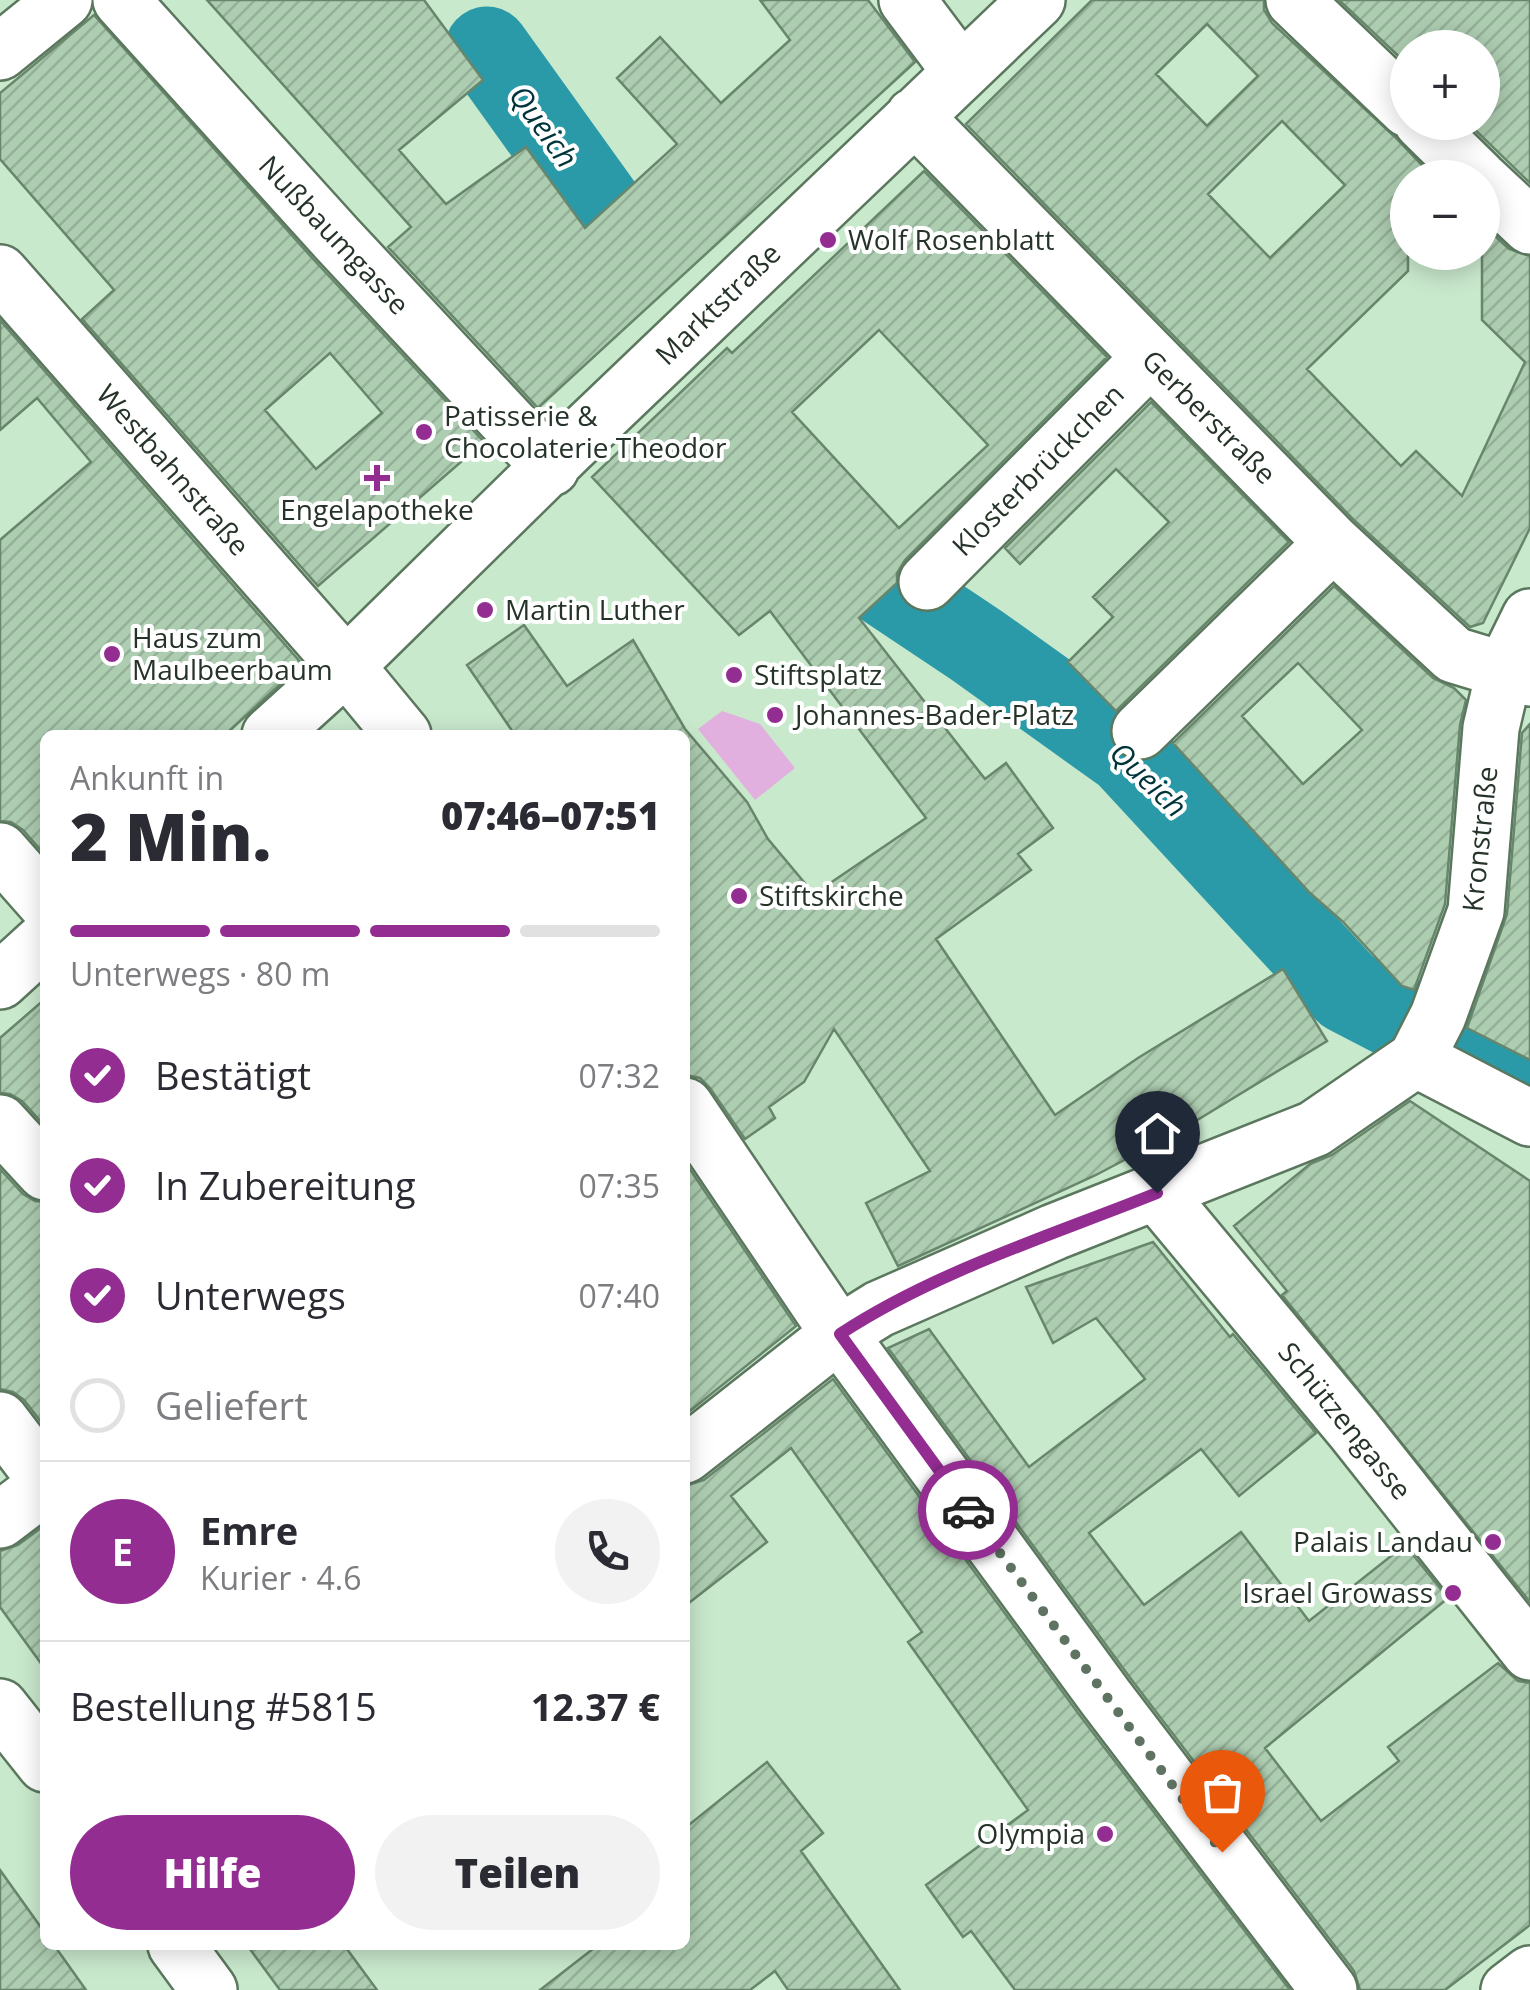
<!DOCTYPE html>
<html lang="de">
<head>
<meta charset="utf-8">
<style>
  body { margin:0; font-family:"Open Sans",sans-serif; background:#f2f2f3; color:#2b2b33; height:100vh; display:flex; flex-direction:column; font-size:38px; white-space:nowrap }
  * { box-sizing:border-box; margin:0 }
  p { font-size:32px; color:#7c7c81 }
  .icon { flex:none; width:55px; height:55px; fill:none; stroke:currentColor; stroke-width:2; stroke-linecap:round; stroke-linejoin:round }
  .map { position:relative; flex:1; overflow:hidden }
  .panel { position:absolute; left:40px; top:730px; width:650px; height:1220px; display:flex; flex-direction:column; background:#fff; border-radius:15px; box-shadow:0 5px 25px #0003 }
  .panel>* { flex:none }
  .tools { position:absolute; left:1390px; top:30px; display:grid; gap:20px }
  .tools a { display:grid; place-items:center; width:110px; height:110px; border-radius:50%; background:#fff; box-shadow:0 5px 25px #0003; font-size:50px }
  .pin { position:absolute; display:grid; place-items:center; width:85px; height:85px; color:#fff; margin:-102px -42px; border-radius:50% 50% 50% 0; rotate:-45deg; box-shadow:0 0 10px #0007 }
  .pin .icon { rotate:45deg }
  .courier { position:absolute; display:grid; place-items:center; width:100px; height:100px; margin:-50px; border:8px solid #932d92; border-radius:50%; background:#fff; color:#222; box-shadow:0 2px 12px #0007 }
  .headline em { font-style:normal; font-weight:800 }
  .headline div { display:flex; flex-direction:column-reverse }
  .headline { display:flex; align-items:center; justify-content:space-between; height:170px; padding:0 30px }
  h1 { font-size:65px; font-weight:800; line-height:75px }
  .bar { display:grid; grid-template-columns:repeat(4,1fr); gap:15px 10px; align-content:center; height:120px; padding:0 30px }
  .bar i { height:12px; border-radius:8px; background:#e1e1e2 }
  .bar .current { background:#932d92 }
  .bar p { grid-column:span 4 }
  .line { display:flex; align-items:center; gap:25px; padding:0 30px; border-top:2px solid #e1e1e2 }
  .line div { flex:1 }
  .round { display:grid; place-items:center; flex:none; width:105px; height:105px; border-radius:52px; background:#f2f2f3 }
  ol { padding:0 30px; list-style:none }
  li { display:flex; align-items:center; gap:30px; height:110px }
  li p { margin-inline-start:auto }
  li .icon { padding:10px; border-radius:50%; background:#932d92; color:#fff; stroke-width:4 }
  li:last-child { color:#7c7c81 }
  li i { width:55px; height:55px; border:5px solid #e1e1e2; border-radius:50% }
  .button { display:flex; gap:20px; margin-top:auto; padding:20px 30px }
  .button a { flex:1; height:115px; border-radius:60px; background:#932d92; color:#fff; font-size:40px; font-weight:800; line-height:115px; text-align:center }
  .button a+a { background:#f2f2f3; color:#2b2b33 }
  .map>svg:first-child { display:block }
</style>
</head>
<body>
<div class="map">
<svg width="1530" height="1990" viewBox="0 0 1530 1990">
  <defs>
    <pattern id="building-hatch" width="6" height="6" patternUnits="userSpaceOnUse" patternTransform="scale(2.5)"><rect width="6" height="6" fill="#adcdb1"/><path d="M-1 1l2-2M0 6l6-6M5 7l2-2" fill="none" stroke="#95b098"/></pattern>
  </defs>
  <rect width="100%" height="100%" fill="#c9e9cd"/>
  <path fill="#e1b0de" d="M722 711 760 724 795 768 755 800 698 729Z"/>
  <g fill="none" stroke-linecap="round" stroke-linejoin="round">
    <path stroke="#2a9aa9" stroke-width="85" d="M487 49 599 205
      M796 525 976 645 1127 753 1347 991 1530 1086"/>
  </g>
  <path fill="url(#building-hatch)" stroke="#68866c" stroke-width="2.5" fill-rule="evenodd" d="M207 0H424L483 80 399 150 446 204 526 147 585 228 677 144 617 78 660 37 721 103 790 40 760 0H868L915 62 538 408 388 247 411 227Z
    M1092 0H1264V10L1272 23 1395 137 1434 178H1408V271L1307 369 1401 466 1416 451 1462 496 1525 362 1482 320V224L1509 249 1530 256V528L1483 623 1470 627 1355 521 966 124ZM1207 24 1258 76 1207 126 1156 74ZM1282 121 1345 185 1270 258 1208 194Z
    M1339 0H1530V183L1467 122H1482V48H1408V65Z
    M94 15 314 260 484 442 318 586 82 319 114 290 0 159V93ZM330 353 382 413 316 469 265 410Z
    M924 171 1107 357 905 560 897 573V583L859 618 985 779 1006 763 1053 828 1018 854 1031 870 936 939 1055 1115 1138 1058 1283 969 1327 1041 1181 1130 1096 1175 898 1266 866 1203 930 1171 834 1029 804 1082 769 1107 775 1118 745 1139 710 1088 700 1078 685 1075V735H515L467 665 524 625 567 686 633 640 685 729 747 802 768 839 814 894 926 818 770 611 739 635 592 477 727 348 732 353ZM879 330 988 445 899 528 792 412Z
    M0 320 302 664 225 735H45V855L23 830 11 822 0 821V540L91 462 37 398 0 430Z
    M1151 402 1289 542 1116 711 1068 662 1113 617 1093 597 1169 522 1116 469 1020 564 1005 548Z
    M1334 586 1433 678 1454 688 1466 700 1460 725 1445 904 1414 990 1402 986 1343 922 1310 893 1173 743ZM1298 663 1362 730 1303 784 1242 716Z
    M1530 724V1060L1467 1028 1507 914 1522 733Z
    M45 999V1126L22 1101 10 1094 0 1093V1038Z
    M1410 1101 1530 1181V1602L1282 1295 1287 1291 1234 1226 1310 1164 1332 1155Z
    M685 1162 796 1326 685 1415Z
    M0 1169 23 1194 35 1201 45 1202V1427L24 1400 13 1392 0 1389Z
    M1153 1242 1230 1337 1233 1334 1316 1433 1239 1496 1201 1449 1089 1533 1144 1605 1241 1532 1309 1621 1405 1545 1448 1598 1265 1748 1321 1821 1399 1761 1388 1747 1498 1663 1518 1681 1530 1683V1925L1445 1990H1360L1354 1971 1131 1679 888 1348 929 1329 1029 1467 1145 1379 1096 1318 1053 1343 1026 1287Z
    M833 1379 1081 1717 1290 1990H1015L971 1931 963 1937 926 1885 1028 1810 908 1642 922 1632 791 1448 731 1496 767 1542 685 1606V1486L704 1480Z
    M45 1525V1669L0 1607V1551L18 1545Z
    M767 1762 823 1833 801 1851 900 1990H788L775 1971 750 1990H540L598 1945H685V1828Z
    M0 1870 45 1933V1945H54L86 1990H0Z
    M247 1945H344L377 1990H280Z"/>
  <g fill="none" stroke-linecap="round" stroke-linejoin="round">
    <defs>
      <path id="minor" d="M121 0 337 239 551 468
        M907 0 961 72
        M1294 0 1408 109
        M0 52 64 0
        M914 116 1333 543 1454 655 1530 678
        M1422 122 1479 178
        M1482 181 1530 226
        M0 273 346 666 403 735
        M927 582 1150 358
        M1140 731 1333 543
        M270 735 346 666 567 449 1037 0
        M0 851 45 902
        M0 981 45 940
        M1416 1059 1530 1118
        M685 1106 839 1334 1106 1698 1329 1990
        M0 1123 45 1172
        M1157 1193 1354 1430 1530 1652
        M0 1420 45 1479
        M685 1455 839 1334 879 1309 1054 1232 1314 1129 1416 1059 1438 1016 1476 911 1491 728 1505 668 1530 617
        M0 1520 45 1486
        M0 1707 45 1764
        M176 1945 209 1990
        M1509 1990 1530 1974"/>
    </defs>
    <use href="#minor" stroke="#5b785e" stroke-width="60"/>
    <use href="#minor" stroke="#fff" stroke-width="55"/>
  </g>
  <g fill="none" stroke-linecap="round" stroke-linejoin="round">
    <path stroke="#5f7362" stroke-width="10" stroke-dasharray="0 18" d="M968 1510 1222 1852"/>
    <path stroke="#932d92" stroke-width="12" d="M968 1510 840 1334C936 1271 1050 1236 1157 1193"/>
  </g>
  <g fill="#932d92" stroke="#fff" stroke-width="4">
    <circle cx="828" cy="240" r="10"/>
    <circle cx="424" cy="432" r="10"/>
    <path d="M372 463h10v10h10v10h-10v10h-10v-10h-10v-10h10z"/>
    <circle cx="485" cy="610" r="10"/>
    <circle cx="112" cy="654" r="10"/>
    <circle cx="734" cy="675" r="10"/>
    <circle cx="775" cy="715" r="10"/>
    <circle cx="739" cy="896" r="10"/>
    <circle cx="1493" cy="1542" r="10"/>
    <circle cx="1453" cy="1593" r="10"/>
    <circle cx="1105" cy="1834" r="10"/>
  </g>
  <g text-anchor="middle" stroke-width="8" stroke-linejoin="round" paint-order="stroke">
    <g font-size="28" fill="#263328" stroke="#fff">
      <text transform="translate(334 235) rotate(47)" y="10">Nußbaumgasse</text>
      <text transform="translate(718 304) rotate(-44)" y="10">Marktstraße</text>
      <text transform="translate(1209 417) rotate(45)" y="10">Gerberstraße</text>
      <text transform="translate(173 470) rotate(49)" y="10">Westbahnstraße</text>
      <text transform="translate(1038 470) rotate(-45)" y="10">Klosterbrückchen</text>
      <text transform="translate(1480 839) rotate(-84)" y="10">Kronstraße</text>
      <text transform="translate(1345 1421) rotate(51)" y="10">Schützengasse</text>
    </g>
    <g font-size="28" fill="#263328" stroke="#fff" text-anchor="start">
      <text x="848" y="250">Wolf Rosenblatt</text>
      <text x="444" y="426">Patisserie &amp;<tspan x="444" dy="32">Chocolaterie Theodor</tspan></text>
      <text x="377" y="520" text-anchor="middle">Engelapotheke</text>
      <text x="505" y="620">Martin Luther</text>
      <text x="132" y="648">Haus zum<tspan x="132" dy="32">Maulbeerbaum</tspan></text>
      <text x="754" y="685">Stiftsplatz</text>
      <text x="795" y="725">Johannes-Bader-Platz</text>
      <text x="759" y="906">Stiftskirche</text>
      <text x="1473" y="1552" text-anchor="end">Palais Landau</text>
      <text x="1433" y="1603" text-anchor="end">Israel Growass</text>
      <text x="1085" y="1844" text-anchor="end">Olympia</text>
    </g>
    <g font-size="30" font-style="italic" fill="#00343b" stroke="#fff">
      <text transform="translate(543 127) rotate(54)" y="10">Queich</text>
      <text transform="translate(1148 780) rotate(44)" y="10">Queich</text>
    </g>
  </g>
</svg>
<div class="tools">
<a>+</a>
<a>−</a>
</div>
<div class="pin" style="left:1222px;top:1852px;background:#ea580c"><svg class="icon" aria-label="bag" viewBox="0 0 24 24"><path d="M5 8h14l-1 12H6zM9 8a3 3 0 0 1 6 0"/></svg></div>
<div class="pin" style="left:1157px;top:1193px;background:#1f2937"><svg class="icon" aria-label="home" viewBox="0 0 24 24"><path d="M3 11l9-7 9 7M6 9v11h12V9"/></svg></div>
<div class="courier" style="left:968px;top:1510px"><svg class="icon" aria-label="car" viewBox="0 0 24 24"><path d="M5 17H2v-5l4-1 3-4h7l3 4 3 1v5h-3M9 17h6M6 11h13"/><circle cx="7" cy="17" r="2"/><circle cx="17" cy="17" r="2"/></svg></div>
<section class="panel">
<div class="headline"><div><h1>2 Min.</h1><p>Ankunft in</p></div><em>07:46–07:51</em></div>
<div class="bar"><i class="current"></i><i class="current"></i><i class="current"></i><i></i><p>Unterwegs · 80 m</p></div>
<ol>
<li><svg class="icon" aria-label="check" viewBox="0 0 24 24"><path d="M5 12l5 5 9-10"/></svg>Bestätigt<p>07:32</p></li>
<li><svg class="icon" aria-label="check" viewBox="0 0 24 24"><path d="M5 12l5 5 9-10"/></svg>In Zubereitung<p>07:35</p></li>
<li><svg class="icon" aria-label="check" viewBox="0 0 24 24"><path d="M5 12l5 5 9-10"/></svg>Unterwegs<p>07:40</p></li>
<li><i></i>Geliefert</li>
</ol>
<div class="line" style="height:180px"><b class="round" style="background:#932d92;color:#fff">E</b><div><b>Emre</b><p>Kurier · 4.6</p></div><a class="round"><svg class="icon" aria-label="phone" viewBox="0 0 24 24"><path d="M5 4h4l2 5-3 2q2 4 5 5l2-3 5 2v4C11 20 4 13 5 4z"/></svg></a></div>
<div class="line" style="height:130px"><div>Bestellung #5815</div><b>12.37 €</b></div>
<div class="button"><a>Hilfe</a><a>Teilen</a></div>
</section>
</div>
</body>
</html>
